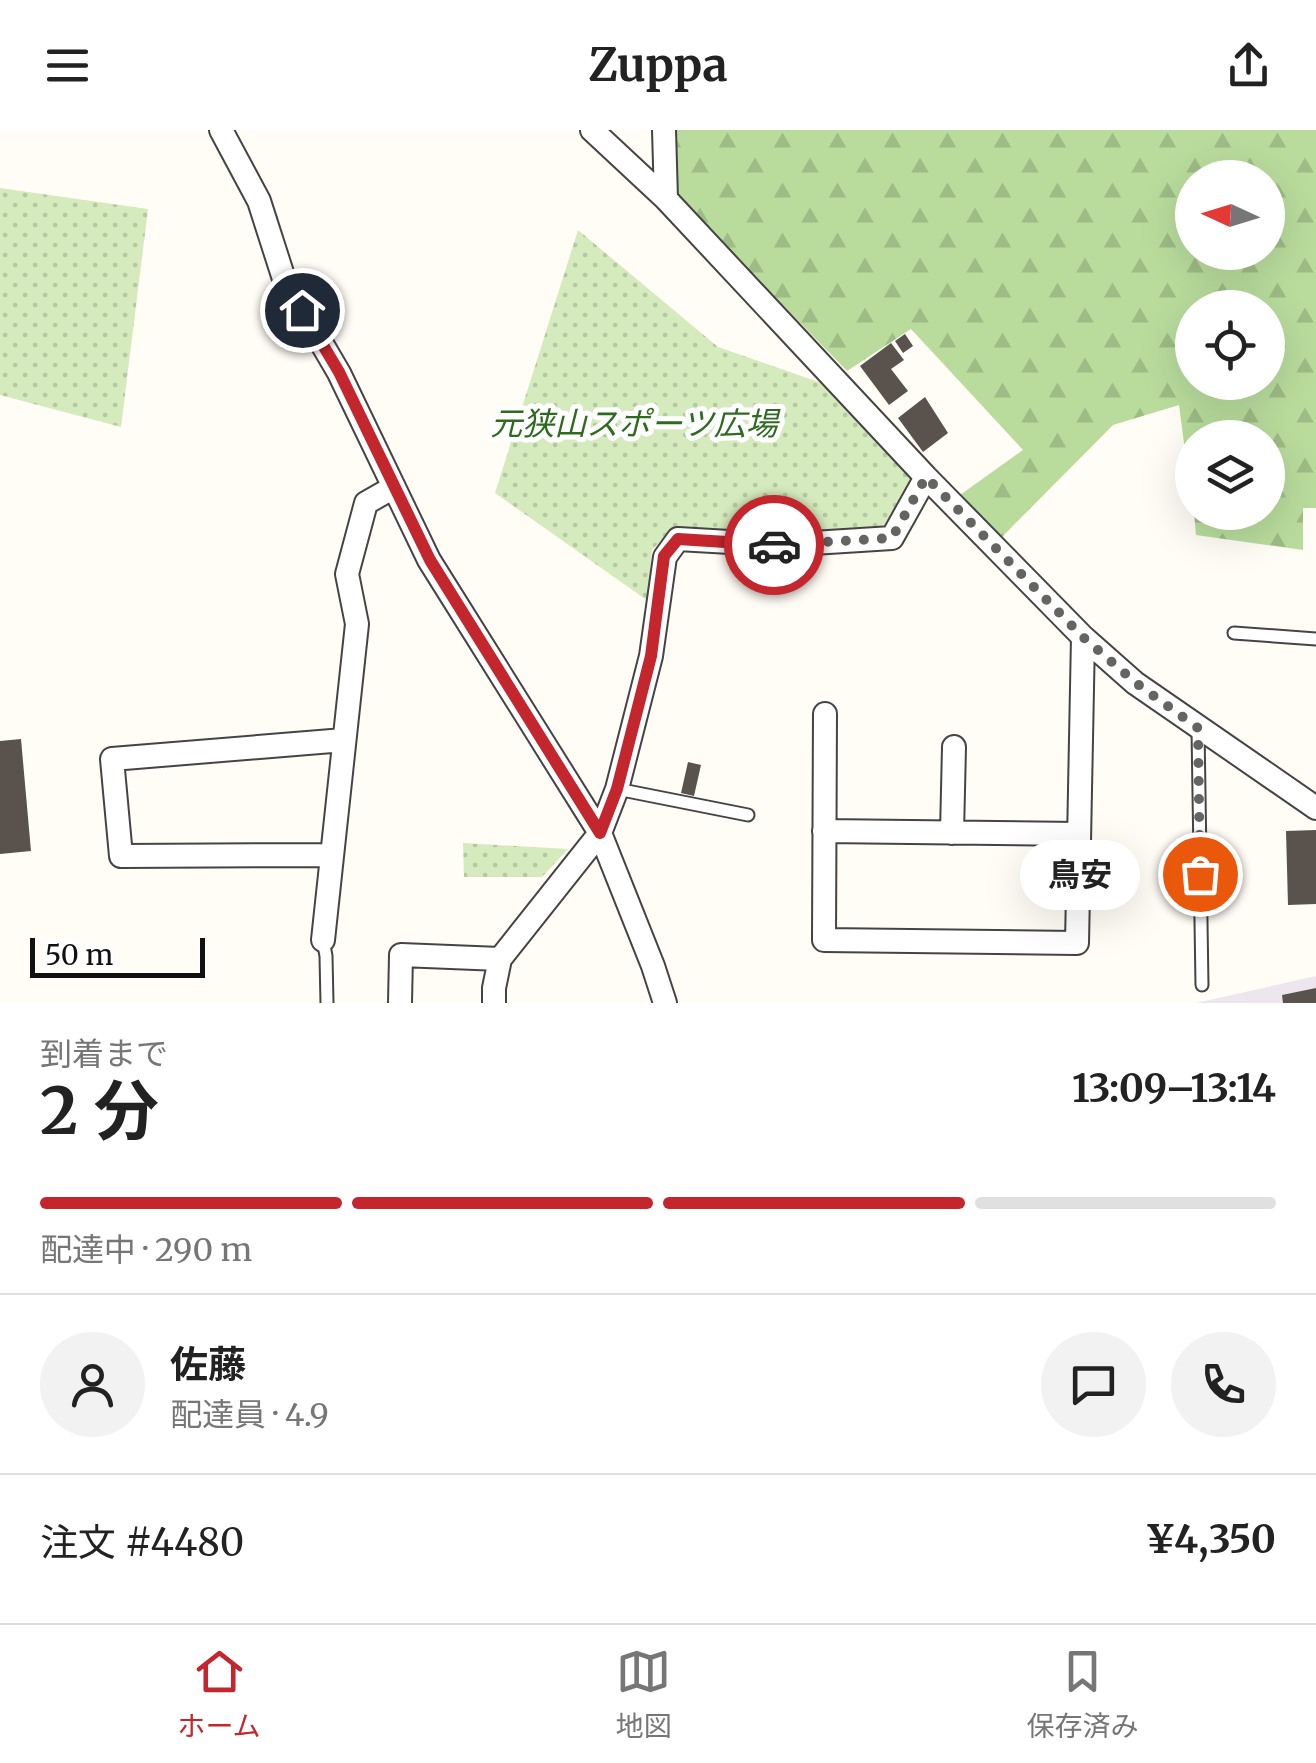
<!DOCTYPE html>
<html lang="ja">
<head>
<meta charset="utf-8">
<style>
  body { margin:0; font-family:Merriweather,"Noto Sans JP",serif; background:#f2f2f2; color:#222; height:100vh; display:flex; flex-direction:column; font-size:38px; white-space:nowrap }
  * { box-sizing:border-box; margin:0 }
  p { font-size:32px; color:#767676 }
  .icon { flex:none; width:55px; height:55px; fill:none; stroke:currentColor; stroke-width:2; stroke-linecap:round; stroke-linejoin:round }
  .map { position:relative; height:873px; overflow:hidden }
  .panel { display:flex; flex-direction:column; background:#fff; flex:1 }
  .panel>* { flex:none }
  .needle { width:65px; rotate:274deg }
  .tools { position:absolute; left:1175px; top:30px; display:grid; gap:20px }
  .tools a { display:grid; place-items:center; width:110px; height:110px; border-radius:50%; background:#fff; box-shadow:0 10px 40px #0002; font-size:50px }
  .scale { position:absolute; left:30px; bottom:25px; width:175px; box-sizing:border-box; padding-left:10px; border:5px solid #111; border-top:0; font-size:28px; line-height:35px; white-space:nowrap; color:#111; -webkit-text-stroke:8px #fff; paint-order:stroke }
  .pin { position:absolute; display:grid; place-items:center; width:85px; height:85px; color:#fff; margin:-42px; border:5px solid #fff; border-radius:50%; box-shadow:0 2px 10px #0007 }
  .courier { position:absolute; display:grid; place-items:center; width:100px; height:100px; margin:-50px; border:8px solid #c4262e; border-radius:50%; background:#fff; color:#222; box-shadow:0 2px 12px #0007 }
  .bubble { position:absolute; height:70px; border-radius:35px; background:#fff; box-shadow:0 10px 40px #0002; font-size:32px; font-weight:700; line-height:70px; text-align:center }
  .overview em { font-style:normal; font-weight:700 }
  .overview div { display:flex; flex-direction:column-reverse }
  .overview { display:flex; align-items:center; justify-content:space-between; height:170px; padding:0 40px }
  h1 { font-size:65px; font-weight:700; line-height:75px }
  .bar { display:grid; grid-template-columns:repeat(4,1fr); gap:15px 10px; align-content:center; height:120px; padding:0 40px }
  .bar i { height:12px; border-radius:8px; background:#e0e0e0 }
  .bar .selected { background:#c4262e }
  .bar p { grid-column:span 4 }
  .line { display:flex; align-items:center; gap:25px; padding:0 40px; border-top:2px solid #e0e0e0 }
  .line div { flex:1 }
  .round { display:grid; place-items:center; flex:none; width:105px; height:105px; border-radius:52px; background:#f2f2f2 }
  header { display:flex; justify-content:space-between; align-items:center; height:130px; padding:0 40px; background:#fff; font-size:45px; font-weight:700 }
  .tabs { display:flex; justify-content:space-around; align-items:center; height:140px; border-top:2px solid #e0e0e0; background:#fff; font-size:28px; color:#767676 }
  .tabs a { display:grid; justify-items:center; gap:5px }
  .tabs .selected { color:#c4262e }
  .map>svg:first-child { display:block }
</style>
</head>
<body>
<header><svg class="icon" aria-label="menu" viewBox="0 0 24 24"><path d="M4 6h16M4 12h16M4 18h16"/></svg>Zuppa<svg class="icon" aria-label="share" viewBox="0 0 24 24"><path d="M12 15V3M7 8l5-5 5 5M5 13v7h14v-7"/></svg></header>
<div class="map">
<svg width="1316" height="873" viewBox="0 0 1316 873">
  <defs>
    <pattern id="forest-firs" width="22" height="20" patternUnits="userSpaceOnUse" patternTransform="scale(2.5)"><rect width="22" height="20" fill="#b9dc9c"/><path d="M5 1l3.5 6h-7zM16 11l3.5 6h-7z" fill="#9ebc85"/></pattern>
    <pattern id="park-dots" width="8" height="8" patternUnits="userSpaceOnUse" patternTransform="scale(2.5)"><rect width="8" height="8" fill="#d5ebbd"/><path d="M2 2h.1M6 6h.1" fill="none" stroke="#b6c8a1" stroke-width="1.8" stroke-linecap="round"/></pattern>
  </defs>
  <rect width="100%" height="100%" fill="#fffdf5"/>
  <path fill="#eee6ef" d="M1316 846V873H1196Z"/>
  <path fill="url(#forest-firs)" fill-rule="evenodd" d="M673 0H1316V378H1303V420L1196 405 1194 383 1268 382V308H1192V374L1179 275 1113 295 1002 407 960 365 1023 320 911 199 847 241 676 65ZM1192 48H1268V122H1192ZM1192 178H1268V252H1192Z"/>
  <path fill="url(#park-dots)" d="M0 58 148 79 121 297 0 265Z
    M578 100 718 217 827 255 915 350 883 396 780 403 674 397 652 420 648 471 495 363Z
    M463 713 568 719 542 747H464Z"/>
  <path fill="#5a524d" d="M905 204 913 216 903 223 895 211Z
    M891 213 904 230 891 239 908 261 889 275 860 236Z
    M925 267 948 303 923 322 898 288Z
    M21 609 31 721 0 724V611Z
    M688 632 701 635 694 666 681 663Z
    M1316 700V774L1288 775 1286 701Z
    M1316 858V873H1283L1282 865Z"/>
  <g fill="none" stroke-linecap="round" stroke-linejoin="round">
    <defs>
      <path id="service" d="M1234 503 1316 509
        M1198 599 1202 855
        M617 659 748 685
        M323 810 326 826 327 873"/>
      <path id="minor" d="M221 0 259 71 284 149 339 243 429 430 600 703 653 836 665 873
        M592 0 666 69 926 347 1083 507 1135 553 1316 678
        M664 0 666 69
        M825 584 824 810 1077 813 1083 507
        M824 701 1079 704
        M952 703 954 617
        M332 725 121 726 112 629 344 610
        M323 810 357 494 347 444 366 373 394 357
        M400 873 401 825 500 829
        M494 873V858L500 829 600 703 617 659 651 526 665 427 678 409 781 415 892 408 926 347"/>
    </defs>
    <use href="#service" stroke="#444" stroke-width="15"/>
    <use href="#minor" stroke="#444" stroke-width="26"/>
    <use href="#service" stroke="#fff" stroke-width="11"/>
    <use href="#minor" stroke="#fff" stroke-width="22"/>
  </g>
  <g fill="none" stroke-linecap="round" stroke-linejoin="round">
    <path stroke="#646461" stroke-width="10" stroke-dasharray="0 18" d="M774 415 892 408 926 347 1083 507 1136 553 1198 598 1200 744"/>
    <path stroke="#c4262e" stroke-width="12" d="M302 180 339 242 430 430 600 703 617 659 651 526 664 426 678 409 774 415"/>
  </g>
  <g text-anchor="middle" stroke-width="10" stroke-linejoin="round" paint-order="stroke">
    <g font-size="32" font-style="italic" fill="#2f6b1f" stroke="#fff">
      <text x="634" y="305">元狭山スポーツ広場</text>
    </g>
  </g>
</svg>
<div class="tools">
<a><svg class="needle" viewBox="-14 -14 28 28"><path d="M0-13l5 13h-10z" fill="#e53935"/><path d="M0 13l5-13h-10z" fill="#767676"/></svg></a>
<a><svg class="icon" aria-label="locate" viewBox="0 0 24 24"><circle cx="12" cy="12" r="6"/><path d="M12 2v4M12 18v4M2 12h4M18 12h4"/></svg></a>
<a><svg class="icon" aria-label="layers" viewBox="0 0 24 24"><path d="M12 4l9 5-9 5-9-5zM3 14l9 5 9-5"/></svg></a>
</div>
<div class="scale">50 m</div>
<div class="pin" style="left:1200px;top:744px;background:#ea580c"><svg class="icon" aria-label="bag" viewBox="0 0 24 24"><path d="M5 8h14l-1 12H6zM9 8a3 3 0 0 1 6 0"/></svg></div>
<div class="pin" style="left:302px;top:180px;background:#1f2937"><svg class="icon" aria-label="home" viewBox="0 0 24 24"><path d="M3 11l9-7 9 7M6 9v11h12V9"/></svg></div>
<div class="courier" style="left:774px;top:415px"><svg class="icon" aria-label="car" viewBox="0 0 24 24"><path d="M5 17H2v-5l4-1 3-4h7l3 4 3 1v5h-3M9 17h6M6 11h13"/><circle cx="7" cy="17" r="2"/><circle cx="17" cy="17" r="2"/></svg></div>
<div class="bubble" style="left:1020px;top:710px;width:120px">鳥安</div>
</div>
<section class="panel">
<div class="overview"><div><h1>2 分</h1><p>到着まで</p></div><em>13:09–13:14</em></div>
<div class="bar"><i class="selected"></i><i class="selected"></i><i class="selected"></i><i></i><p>配達中 · 290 m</p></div>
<div class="line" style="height:180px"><a class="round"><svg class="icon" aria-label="person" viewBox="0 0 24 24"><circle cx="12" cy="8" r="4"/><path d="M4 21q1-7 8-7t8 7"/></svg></a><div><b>佐藤</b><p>配達員 · 4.9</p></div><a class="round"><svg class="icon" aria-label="chat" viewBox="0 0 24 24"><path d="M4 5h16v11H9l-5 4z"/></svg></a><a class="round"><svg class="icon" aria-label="phone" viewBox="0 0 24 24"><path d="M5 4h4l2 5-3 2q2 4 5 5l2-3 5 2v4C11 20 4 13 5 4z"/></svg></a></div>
<div class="line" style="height:130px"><div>注文 #4480</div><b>¥4,350</b></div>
</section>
<nav class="tabs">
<a class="selected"><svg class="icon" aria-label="home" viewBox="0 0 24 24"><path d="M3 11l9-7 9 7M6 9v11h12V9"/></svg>ホーム</a>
<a><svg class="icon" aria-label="map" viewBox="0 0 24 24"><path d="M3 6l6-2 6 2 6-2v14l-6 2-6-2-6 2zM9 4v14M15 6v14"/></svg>地図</a>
<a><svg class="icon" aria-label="saved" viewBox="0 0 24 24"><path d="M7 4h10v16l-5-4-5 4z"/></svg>保存済み</a>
</nav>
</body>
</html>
